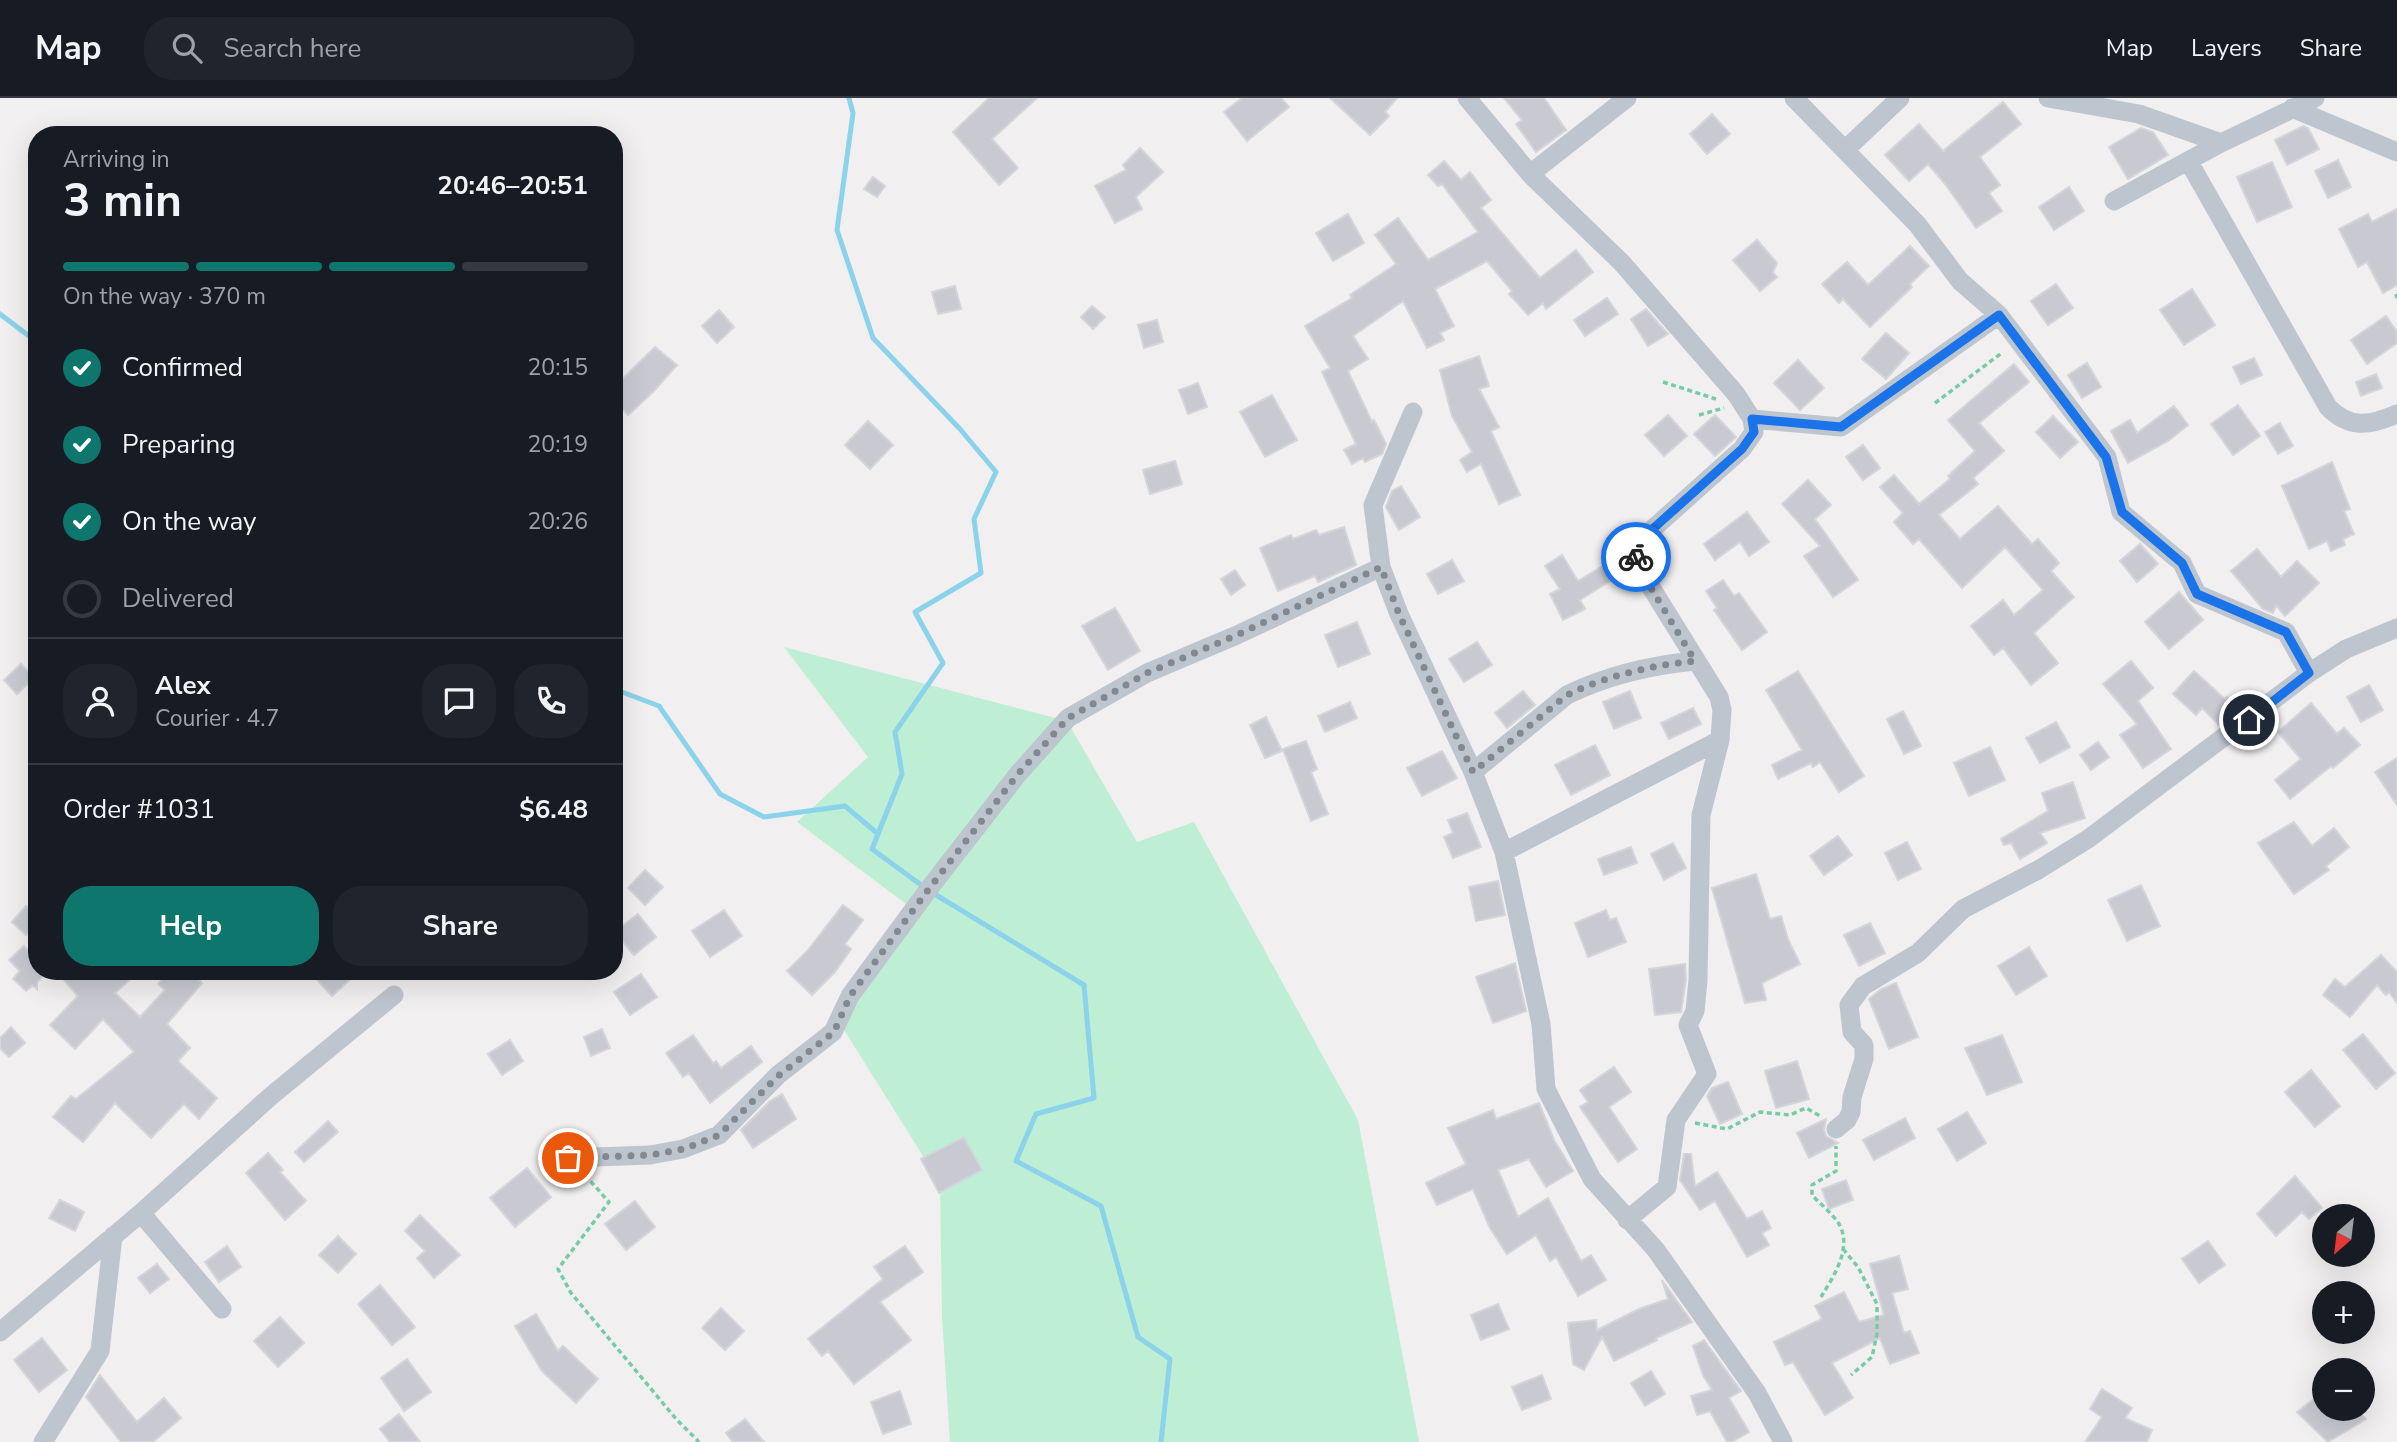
<!DOCTYPE html>
<html lang="en">
<head>
<meta charset="utf-8">
<style>
  body { margin:0; font-family:"Nunito Sans",sans-serif; background:#20242c; color:#f1f3f6; height:100vh; display:flex; flex-direction:column; font-size:26px; white-space:nowrap }
  * { box-sizing:border-box; margin:0 }
  p { font-size:23px; color:#9ea1a6 }
  .icon { flex:none; width:38px; height:38px; fill:none; stroke:currentColor; stroke-width:2; stroke-linecap:round; stroke-linejoin:round }
  .map { position:relative; flex:1; overflow:hidden }
  .side { position:absolute; left:28px; top:28px; width:595px; height:854px; display:flex; flex-direction:column; background:#171b24; border-radius:28px; box-shadow:0 7px 28px #0002 }
  .side>* { flex:none }
  .needle { width:46px; rotate:208deg }
  .controls { position:absolute; left:2312px; top:1106px; display:grid; gap:14px }
  .controls a { display:grid; place-items:center; width:63px; height:63px; border-radius:50%; background:#171b24; box-shadow:0 7px 28px #0002; font-size:35px }
  .pin { position:absolute; display:grid; place-items:center; width:60px; height:60px; color:#fff; margin:-30px; border:4px solid #fff; border-radius:50%; box-shadow:0 2px 7px #0007 }
  .courier { position:absolute; display:grid; place-items:center; width:70px; height:70px; margin:-35px; border:5px solid #1a73e8; border-radius:50%; background:#fff; color:#222; box-shadow:0 2px 9px #0007 }
  .head em { font-style:normal; font-weight:700 }
  .head div { display:flex; flex-direction:column-reverse }
  .head { display:flex; align-items:center; justify-content:space-between; height:119px; padding:0 35px }
  h1 { font-size:46px; font-weight:700; line-height:52px }
  .bar { display:grid; grid-template-columns:repeat(4,1fr); gap:10px 7px; align-content:center; height:84px; padding:0 35px }
  .bar i { height:9px; border-radius:5px; background:#363941 }
  .bar .selected { background:#0f766e }
  .bar p { grid-column:span 4 }
  .line { display:flex; align-items:center; gap:18px; padding:0 35px; border-top:2px solid #363941 }
  .line div { flex:1 }
  .round { display:grid; place-items:center; flex:none; width:74px; height:74px; border-radius:28px; background:#20242c }
  ol { padding:0 35px; list-style:none }
  li { display:flex; align-items:center; gap:21px; height:77px }
  li p { margin-inline-start:auto }
  li .icon { padding:7px; border-radius:50%; background:#0f766e; color:#fff; stroke-width:4 }
  li:last-child { color:#9ea1a6 }
  li i { width:38px; height:38px; border:4px solid #363941; border-radius:50% }
  .button { display:flex; gap:14px; margin-top:auto; padding:14px 35px }
  .button a { flex:1; height:80px; border-radius:28px; background:#0f766e; color:#fff; font-size:28px; font-weight:700; line-height:80px; text-align:center }
  .button a+a { background:#20242c; color:#f1f3f6 }
  header { display:flex; align-items:center; gap:42px; box-sizing:border-box; height:98px; padding:0 35px; background:#171b24; border-bottom:2px solid #363941 }
  header strong { font-size:33px }
  nav { display:flex; gap:38px; margin-inline-start:auto; font-size:24px }
  .search { width:490px; height:63px; background:#20242c; display:flex; align-items:center; gap:18px; box-sizing:border-box; padding:0 24px; border-radius:28px; color:#9ea1a6; font-size:26px }
  .map>svg:first-child { display:block }
</style>
</head>
<body>
<header>
<strong>Map</strong>
<div class="search"><svg class="icon" aria-label="search" viewBox="0 0 24 24"><circle cx="10" cy="10" r="6"/><path d="M15 15l6 6"/></svg>Search here</div>
<nav><a>Map</a><a>Layers</a><a>Share</a></nav>
</header>
<div class="map">
<svg width="2397" height="1344" viewBox="0 0 2397 1344">
  <rect width="100%" height="100%" fill="#f1efef"/>
  <path fill="#beeed3" d="M784 549 1067 623 1137 744 1194 724 1358 1022 1419 1344H950L942 1218 940 1085 839 924 918 815 797 724 868 659Z"/>
  <g fill="none" stroke-linecap="round" stroke-linejoin="round">
    <path stroke="#8bd2eb" stroke-width="5" d="M849 0 853 15 837 132 873 240 960 331 996 374 974 421 981 475 915 514 943 565 895 634 902 676 872 751 928 792 1084 887 1094 1000 1036 1016 1016 1063 1101 1108 1138 1239 1170 1261 1161 1344
      M0 216 37 244
      M614 591 659 608 720 696 764 719 845 708 878 736"/>
  </g>
  <path fill="#c9cad1" stroke="#d3d5da" stroke-width="2" d="M989 0H1037L992 41 1018 70 999 87 953 34Z
    M1242 0H1281L1289 9 1247 43 1224 14Z
    M1330 0H1397L1385 14 1389 18 1370 37Z
    M1504 0H1544L1566 32 1536 54 1516 26 1522 22Z
    M2003 4 2021 26 1980 59 2000 87 1989 95 2002 113 1976 130 1946 87 1928 66 1909 83 1885 57 1919 26 1943 53Z
    M1712 16 1730 36 1707 56 1690 36Z
    M2303 28 2308 30 2319 51 2287 67 2275 42Z
    M2141 30 2153 34 2168 57 2128 81 2109 49Z
    M1140 50 1163 74 1136 99 1142 111 1115 125 1095 88 1126 72 1123 67Z
    M2338 62 2351 89 2328 100 2315 73Z
    M1444 63 1461 82 1470 74 1491 102 1481 110 1540 180 1576 152 1593 174 1546 211 1543 205 1528 217 1509 196 1512 193 1487 163 1435 191 1454 228 1440 235 1444 242 1427 250 1403 203 1353 238 1368 261 1348 273 1372 324 1374 322 1386 346 1382 356 1365 364 1363 360 1352 366 1344 352 1356 346 1322 274 1330 270 1305 228 1352 200 1350 197 1396 166 1375 137 1398 120 1428 162 1478 134 1442 86 1438 88 1428 77Z
    M2272 64 2292 109 2257 124 2237 79Z
    M873 79 885 88 877 99 864 91Z
    M2069 89 2084 113 2054 132 2039 109Z
    M2397 111V187L2383 195 2367 164 2358 169 2339 131 2368 116 2372 124Z
    M1348 116 1364 145 1333 163 1316 135Z
    M1757 142 1777 165 1773 174 1777 179 1760 193 1733 162Z
    M1910 148 1929 168 1910 186 1912 189 1870 229 1843 201 1839 205 1822 186 1847 164 1868 187Z
    M2056 186 2073 210 2048 227 2031 203Z
    M955 188 961 211 938 216 932 194Z
    M2192 191 2215 227 2184 247 2160 212Z
    M1607 200 1618 216 1585 238 1574 222Z
    M1092 208 1105 219 1093 231 1081 219Z
    M1646 211 1668 236 1648 248 1631 221Z
    M719 212 734 229 717 245 702 228Z
    M2386 218 2397 234V245L2367 266 2351 242Z
    M1157 222 1163 244 1144 250 1138 227Z
    M1886 235 1909 255 1886 281 1862 261Z
    M655 249 677 267 653 294 628 317 614 301V289Z
    M1479 258 1489 288 1479 291 1499 329 1491 333 1520 397 1499 406 1481 366 1467 374 1460 362 1472 354 1452 318 1440 272Z
    M2254 260 2262 277 2241 286 2233 269Z
    M1798 262 1824 290 1800 312 1774 285Z
    M2087 265 2101 289 2082 300 2068 277Z
    M2014 266 2029 284 1979 325 2004 353 1973 380 1978 386 1939 417 1960 441 1998 408 2032 446 2038 441 2059 465 2051 473 2074 499 2034 535 2058 565 2031 587 2003 550 1994 557 1971 528 2003 502 2014 517 2043 492 2005 449 1962 490 1919 441 1913 446 1894 424 1903 415 1880 389 1894 377 1919 406 1950 381 1948 378 1975 353 1948 322Z
    M2376 276 2382 290 2361 298 2356 284Z
    M1198 285 1207 309 1188 316 1179 292Z
    M1272 297 1297 342 1265 359 1240 314Z
    M2238 307 2260 338 2233 357 2211 326Z
    M2174 308 2188 327 2168 343 2128 365 2111 333 2130 322 2137 335Z
    M1668 317 1687 338 1664 358 1645 337Z
    M1715 317 1736 339 1715 358 1694 336Z
    M2053 318 2078 344 2060 360 2036 334Z
    M868 323 893 347 870 371 845 347Z
    M2280 325 2293 348 2278 356 2265 334Z
    M1863 347 1880 370 1863 382 1846 359Z
    M1175 363 1182 386 1150 396 1143 372Z
    M2332 364 2350 411 2344 413 2354 436 2343 441 2345 447 2331 453 2327 443 2309 451 2282 388Z
    M1808 382 1831 407 1815 421 1858 482 1833 499 1804 458 1820 448 1782 406Z
    M1401 388 1420 419 1399 432 1386 409 1392 393Z
    M1747 414 1769 444 1749 458 1740 444 1715 462 1704 446Z
    M1344 429 1356 467 1318 484 1315 478 1278 493 1260 450 1291 437 1293 441 1316 432 1319 437Z
    M2140 446 2158 466 2137 484 2120 463Z
    M2257 451 2281 479 2297 463 2319 485 2285 518 2276 507 2273 515 2263 511 2231 473Z
    M1562 457 1578 483 1617 459 1626 473 1580 502 1585 511 1563 522 1550 496 1560 491 1545 468Z
    M1452 462 1464 483 1438 496 1427 476Z
    M1235 472 1245 487 1231 497 1221 481Z
    M1723 482 1734 498 1739 495 1767 534 1742 552 1714 512 1717 510 1706 493Z
    M2179 494 2203 522 2169 551 2145 524Z
    M1115 510 1140 553 1108 572 1082 528Z
    M1357 524 1370 556 1338 569 1325 537Z
    M1477 544 1492 567 1464 584 1449 561Z
    M2131 563 2153 590 2138 603 2171 651 2143 670 2120 637 2137 626 2103 586Z
    M21 566 34 580 17 596 4 582Z
    M1798 573 1864 678 1839 694 1820 664 1813 669 1811 665 1778 681 1772 667 1802 652 1766 592Z
    M2194 573 2225 601 2227 599 2240 611 2219 627 2202 610 2196 617 2173 596Z
    M2369 587 2383 612 2361 624 2347 599Z
    M1523 593 1535 607 1507 630 1495 615Z
    M1630 593 1641 620 1614 631 1603 604Z
    M1350 604 1357 620 1325 634 1318 618Z
    M2311 605 2337 636 2344 630 2360 647 2333 670 2331 668 2290 701 2275 682 2301 661 2278 634Z
    M1693 610 1701 626 1669 641 1661 625Z
    M1903 613 1921 648 1904 656 1887 621Z
    M1266 619 1282 653 1265 660 1250 627Z
    M2056 624 2070 649 2040 665 2026 640Z
    M1306 643 1317 671 1311 674 1328 716 1311 723 1283 651Z
    M2098 644 2109 659 2091 672 2080 657Z
    M1595 647 1610 677 1571 697 1555 667Z
    M1990 649 2005 682 1969 698 1954 665Z
    M1442 653 1457 680 1422 698 1407 670Z
    M2397 660V707L2375 674Z
    M2073 684 2085 720 2040 735 2047 745 2020 761 2011 745 2004 747 2001 741 2048 713 2042 695Z
    M1467 715 1481 749 1453 760 1444 739 1453 735 1448 722Z
    M2294 724 2312 748 2334 730 2349 749 2326 768 2329 772 2294 796 2258 745Z
    M1838 738 1852 757 1824 777 1810 758Z
    M1907 744 1921 771 1898 782 1885 755Z
    M1673 745 1686 770 1664 782 1651 756Z
    M1631 749 1637 765 1604 777 1598 761Z
    M645 772 663 789 645 807 628 790Z
    M1756 776 1770 821 1781 818 1788 841 1800 866 1762 885 1766 902 1745 905 1712 790Z
    M1498 783 1505 817 1476 823 1469 789Z
    M2141 787 2160 828 2127 843 2108 802Z
    M843 807 863 822 845 846 851 851 835 874 812 897 787 873 808 852Z
    M26 808 37 818V825L26 837 12 824Z
    M724 812 742 838 710 859 692 833Z
    M1606 812 1610 822 1616 820 1626 844 1588 859 1575 825Z
    M638 816 656 839 634 857 615 834Z
    M1870 825 1885 855 1859 868 1844 837Z
    M24 848 34 860 37 857V873H49L37 884V891L33 887 26 893 13 881 20 873 9 862Z
    M2029 849 2047 878 2016 897 1998 868Z
    M2381 857 2397 874V905L2389 894 2386 897 2377 887 2350 919 2323 897 2335 881 2345 889Z
    M1515 865 1526 913 1493 925 1476 879Z
    M1685 866 1686 881 1681 914 1655 917 1649 871Z
    M56 873H139L115 895 140 919 165 892 158 886 169 873H189L202 885 167 926 190 950 178 963 217 1000 199 1021 184 1006 151 1040 115 1005 83 1044 53 1019 71 998 76 1001 134 954 103 921 75 951 50 927 78 898Z
    M309 873H359L332 898Z
    M641 876 657 899 630 917 614 894Z
    M1896 885 1918 939 1889 951 1869 901 1881 891Z
    M11 929 25 945 9 959 0 950V940Z
    M602 931 610 950 591 958 584 939Z
    M2363 936 2395 975 2376 991 2343 952Z
    M693 937 713 965 716 963 721 970 751 948 762 964 710 1005 689 975 683 979 666 955Z
    M2002 937 2022 984 1987 997 1965 950Z
    M510 942 523 963 502 977 488 956Z
    M1797 963 1809 1001 1776 1010 1765 973Z
    M1614 969 1631 994 1609 1009 1637 1051 1618 1064 1580 1009 1588 1004 1580 992Z
    M2311 972 2340 1008 2315 1029 2285 994Z
    M1728 984 1742 1016 1720 1026 1707 998 1712 990Z
    M782 996 796 1021 753 1050 741 1032 770 1003Z
    M1539 1005 1554 1042 1573 1073 1546 1089 1529 1061 1498 1072 1518 1119 1548 1100 1581 1163 1591 1157 1606 1182 1578 1198 1556 1159 1550 1163 1536 1137 1507 1156 1490 1130 1473 1091 1437 1107 1426 1085 1466 1066 1448 1030 1493 1012 1496 1021Z
    M1967 1014 1986 1045 1957 1063 1938 1031Z
    M1905 1020 1915 1040 1874 1062 1863 1042Z
    M1826 1021 1824 1032 1826 1038 1838 1045 1809 1060 1797 1035Z
    M328 1023 338 1034 304 1064 295 1054Z
    M964 1039 982 1072 939 1095 921 1061Z
    M268 1055 283 1072 280 1074 306 1103 285 1122 246 1075Z
    M1684 1056H1691L1695 1088 1717 1074 1747 1121 1762 1113 1771 1130 1762 1135 1769 1147 1747 1159 1715 1103 1700 1112 1680 1082Z
    M527 1070 551 1099 515 1129 490 1100Z
    M2295 1078 2322 1110 2309 1121 2302 1114 2276 1138 2257 1116Z
    M1846 1082 1853 1102 1829 1111 1822 1091Z
    M60 1102 84 1114 75 1133 49 1120Z
    M635 1103 655 1129 626 1152 605 1126Z
    M420 1117 460 1157 434 1180 417 1160 425 1153 405 1133Z
    M338 1138 356 1156 338 1175 319 1157Z
    M2208 1143 2225 1167 2199 1185 2182 1161Z
    M227 1148 241 1169 219 1184 205 1164Z
    M905 1148 923 1174 880 1204 911 1242 854 1286 828 1253 822 1258 808 1241 883 1181 874 1169Z
    M1899 1158 1908 1191 1892 1195 1904 1235 1910 1233 1919 1255 1890 1266 1880 1240 1832 1265 1853 1300 1825 1317 1793 1264 1785 1267 1774 1244 1822 1221 1815 1208 1844 1194 1859 1224 1884 1217 1870 1166Z
    M157 1166 169 1181 150 1195 138 1180Z
    M1662 1182 1692 1224 1656 1240 1657 1242 1614 1263 1602 1239 1584 1272 1573 1266 1568 1225 1596 1222 1597 1232 1639 1211 1668 1201Z
    M380 1187 415 1229 392 1247 358 1206Z
    M1498 1206 1509 1231 1481 1242 1471 1217Z
    M721 1210 744 1233 725 1252 702 1230Z
    M536 1216 558 1253 563 1248 598 1281 576 1305 542 1273 515 1228Z
    M280 1219 304 1245 278 1269 254 1243Z
    M42 1240 67 1272 39 1294 14 1262Z
    M1704 1242 1741 1293 1729 1300 1749 1334 1732 1344H1727L1710 1313 1697 1317 1691 1298 1712 1292 1703 1277 1693 1248Z
    M407 1261 431 1294 404 1313 381 1280Z
    M1651 1273 1665 1296 1645 1308 1631 1285Z
    M100 1277 137 1324 164 1300 181 1320 153 1344H121L86 1299Z
    M1542 1277 1551 1301 1522 1312 1512 1289Z
    M2102 1291 2132 1310 2125 1320 2152 1332 2147 1344H2085L2102 1319 2090 1311Z
    M900 1293 911 1326 883 1336 871 1304Z
    M2324 1293V1311H2356L2366 1321 2328 1344 2297 1314Z
    M399 1316 420 1344H390L380 1331Z
    M745 1321 764 1344H733L726 1335Z"/>
  <g fill="none" stroke-linecap="round" stroke-linejoin="round">
    <path stroke="#76cca6" stroke-width="3.5" stroke-dasharray="5 3.5" stroke-linecap="butt" d="M2396 196 2397 200
      M1663 284 1716 301
      M1935 305 2003 254
      M1699 317 1724 310
      M1695 1025 1727 1031 1760 1014 1790 1017 1806 1010 1822 1019
      M585 1077 609 1104 558 1171 571 1195 677 1322 699 1344
      M1843 1151 1858 1169 1877 1206V1236L1872 1259 1851 1277
      M1821 1199C1833 1179 1853 1150 1839 1126 1833 1116 1820 1106 1812 1097V1087L1836 1073V1048"/>
    <path stroke="#bdc5ce" stroke-width="19" d="M1467 0 1530 76 1622 165 1736 296 1752 321 1754 334 1742 351 1647 436 1636 455 1639 470 1719 599 1722 612 1720 642 1701 717 1698 882 1695 913 1688 927 1707 976 1676 1022 1667 1089 1627 1122
      M1794 0 1917 126 1960 183 1999 217 2107 359 2121 414 2182 465 2197 496 2286 534 2309 575
      M2048 0 2139 16 2221 45
      M2292 10 2397 54
      M1846 51 1900 0
      M2189 64 2328 309C2349 331 2370 328 2397 316
      M1530 76 1627 0
      M2114 103 2221 45 2315 0
      M1413 314 1373 407 1381 469 1399 516 1473 674 1504 754 1541 926 1546 991 1592 1081 1656 1152 1757 1295 1783 1344
      M1752 321 1841 329 1999 217
      M1473 674 1567 597C1606 578 1653 567 1695 563
      M1504 754 1720 642
      M1836 1031 1847 1022 1851 1014 1852 999 1864 961V947L1852 934 1849 907 1863 888 1918 855 1963 811 2038 772 2088 741 2309 575 2346 551 2397 530
      M568 1060 650 1057 683 1051 719 1037 778 977 833 934 850 898 928 792 1018 676 1068 620 1147 575 1237 537 1381 469
      M141 1115 222 1211
      M0 1234 141 1115 271 998 394 897
      M43 1344 100 1253 113 1138"/>
  </g>
  <g fill="none" stroke-linecap="round" stroke-linejoin="round">
    <path stroke="#82888f" stroke-width="7" stroke-dasharray="0 12.6" d="M568 1060 650 1057 684 1051 719 1037 778 978 834 934 850 898 928 792 1018 676 1068 620 1147 575 1237 537 1381 469 1399 516 1473 674 1567 597C1606 578 1653 567 1695 563L1639 470 1636 459"/>
    <path stroke="#1a73e8" stroke-width="9" d="M1636 459 1637 450 1647 436 1742 351 1754 334 1752 321 1841 329 1999 217 2106 359 2122 414 2182 465 2197 496 2286 534 2309 575 2249 622"/>
  </g>
</svg>
<div class="controls">
<a><svg class="needle" viewBox="-14 -14 28 28"><path d="M0-13l5 13h-10z" fill="#e53935"/><path d="M0 13l5-13h-10z" fill="#9ea1a6"/></svg></a>
<a>+</a>
<a>−</a>
</div>
<div class="pin" style="left:568px;top:1060px;background:#ea580c"><svg class="icon" aria-label="bag" viewBox="0 0 24 24"><path d="M5 8h14l-1 12H6zM9 8a3 3 0 0 1 6 0"/></svg></div>
<div class="pin" style="left:2249px;top:622px;background:#1f2937"><svg class="icon" aria-label="home" viewBox="0 0 24 24"><path d="M3 11l9-7 9 7M6 9v11h12V9"/></svg></div>
<div class="courier" style="left:1636px;top:459px"><svg class="icon" aria-label="bike" viewBox="0 0 24 24"><circle cx="6" cy="16" r="4"/><circle cx="18" cy="16" r="4"/><path d="M6 16l4-8h5l3 8M10 8l3 8H6M13 5h3"/></svg></div>
<section class="side">
<div class="head"><div><h1>3 min</h1><p>Arriving in</p></div><em>20:46–20:51</em></div>
<div class="bar"><i class="selected"></i><i class="selected"></i><i class="selected"></i><i></i><p>On the way · 370 m</p></div>
<ol>
<li><svg class="icon" aria-label="check" viewBox="0 0 24 24"><path d="M5 12l5 5 9-10"/></svg>Confirmed<p>20:15</p></li>
<li><svg class="icon" aria-label="check" viewBox="0 0 24 24"><path d="M5 12l5 5 9-10"/></svg>Preparing<p>20:19</p></li>
<li><svg class="icon" aria-label="check" viewBox="0 0 24 24"><path d="M5 12l5 5 9-10"/></svg>On the way<p>20:26</p></li>
<li><i></i>Delivered</li>
</ol>
<div class="line" style="height:126px"><a class="round"><svg class="icon" aria-label="person" viewBox="0 0 24 24"><circle cx="12" cy="8" r="4"/><path d="M4 21q1-7 8-7t8 7"/></svg></a><div><b>Alex</b><p>Courier · 4.7</p></div><a class="round"><svg class="icon" aria-label="chat" viewBox="0 0 24 24"><path d="M4 5h16v11H9l-5 4z"/></svg></a><a class="round"><svg class="icon" aria-label="phone" viewBox="0 0 24 24"><path d="M5 4h4l2 5-3 2q2 4 5 5l2-3 5 2v4C11 20 4 13 5 4z"/></svg></a></div>
<div class="line" style="height:91px"><div>Order #1031</div><b>$6.48</b></div>
<div class="button"><a>Help</a><a>Share</a></div>
</section>
</div>
</body>
</html>
